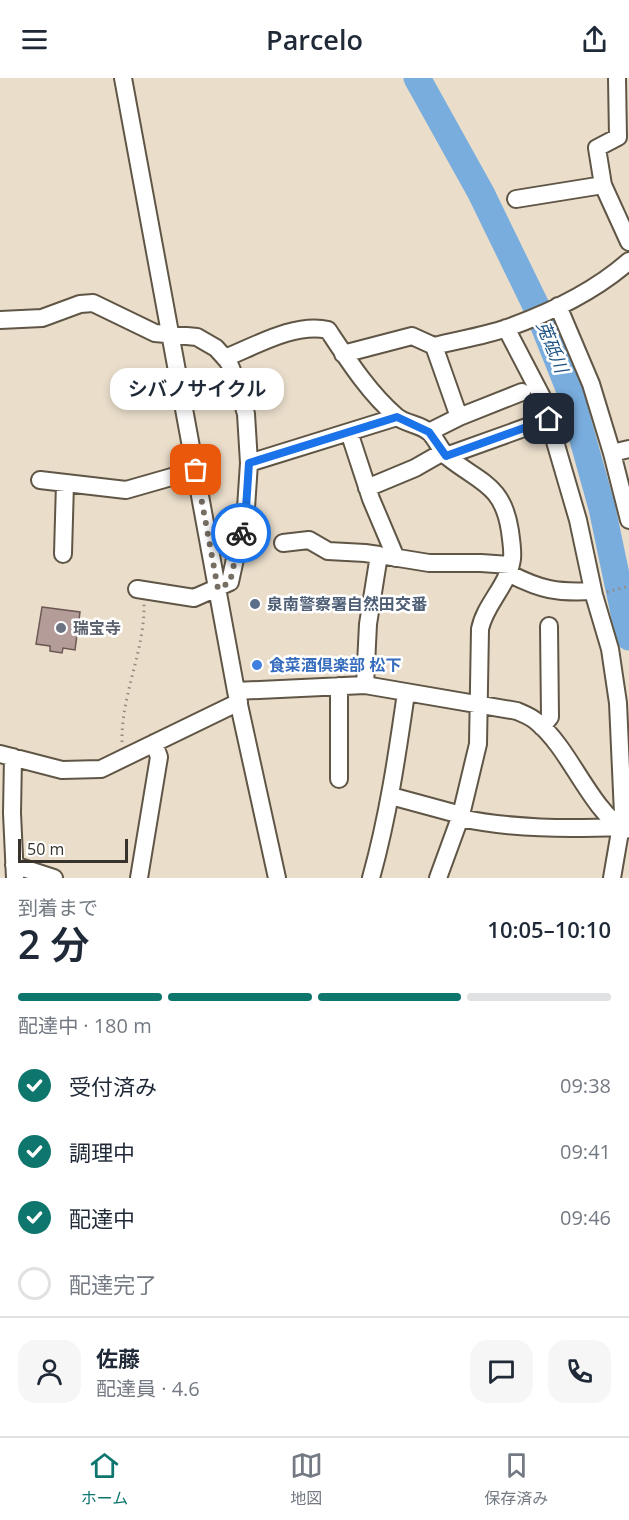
<!DOCTYPE html>
<html lang="ja">
<head>
<meta charset="utf-8">
<style>
  body { margin:0; font-family:"Open Sans","Noto Sans JP",sans-serif; background:#f6f6f7; color:#1f2937; height:100vh; display:flex; flex-direction:column; font-size:22px; white-space:nowrap }
  * { box-sizing:border-box; margin:0 }
  p { font-size:20px; color:#747a83 }
  .icon { flex:none; width:33px; height:33px; fill:none; stroke:currentColor; stroke-width:2; stroke-linecap:round; stroke-linejoin:round }
  .map { position:relative; height:800px; overflow:hidden }
  .details { display:flex; flex-direction:column; background:#fff; flex:1 }
  .details>* { flex:none }
  .scale { position:absolute; left:18px; bottom:15px; width:110px; box-sizing:border-box; padding-left:6px; border:3px solid #37322b; border-top:0; font-size:16px; line-height:21px; white-space:nowrap; color:#37322b; -webkit-text-stroke:4px #fff; paint-order:stroke }
  .pin { position:absolute; display:grid; place-items:center; width:51px; height:51px; color:#fff; margin:-26px; border-radius:12px; box-shadow:0 3px 9px #0006 }
  .courier { position:absolute; display:grid; place-items:center; width:60px; height:60px; margin:-30px; border:4px solid #1a73e8; border-radius:50%; background:#fff; color:#222; box-shadow:0 2px 8px #0007 }
  .bubble { position:absolute; height:42px; border-radius:18px; background:#fff; box-shadow:0 3px 9px #0003; font-size:20px; font-weight:600; line-height:42px; text-align:center }
  .head em { font-style:normal; font-weight:600 }
  .head div { display:flex; flex-direction:column-reverse }
  .head { display:flex; align-items:center; justify-content:space-between; height:102px; padding:0 18px }
  h1 { font-size:39px; font-weight:600; line-height:45px }
  .bar { display:grid; grid-template-columns:repeat(4,1fr); gap:9px 6px; align-content:center; height:72px; padding:0 18px }
  .bar i { height:8px; border-radius:4px; background:#e0e1e3 }
  .bar .selected { background:#0f766e }
  .bar p { grid-column:span 4 }
  .line { display:flex; align-items:center; gap:15px; padding:0 18px; border-top:2px solid #e0e1e3 }
  .line div { flex:1 }
  .round { display:grid; place-items:center; flex:none; width:63px; height:63px; border-radius:18px; background:#f6f6f7 }
  ol { padding:0 18px; list-style:none }
  li { display:flex; align-items:center; gap:18px; height:66px }
  li p { margin-inline-start:auto }
  li .icon { padding:6px; border-radius:50%; background:#0f766e; color:#fff; stroke-width:4 }
  li:last-child { color:#747a83 }
  li i { width:33px; height:33px; border:3px solid #e0e1e3; border-radius:50% }
  header { display:flex; justify-content:space-between; align-items:center; height:78px; padding:0 18px; background:#fff; font-size:27px; font-weight:600 }
  .dock { display:flex; justify-content:space-around; align-items:center; height:84px; border-top:2px solid #e0e1e3; background:#fff; font-size:16px; color:#747a83 }
  .dock a { display:grid; justify-items:center; gap:3px }
  .dock .selected { color:#0f766e }
  .map>svg:first-child { display:block }
</style>
</head>
<body>
<header><svg class="icon" aria-label="menu" viewBox="0 0 24 24"><path d="M4 6h16M4 12h16M4 18h16"/></svg>Parcelo<svg class="icon" aria-label="share" viewBox="0 0 24 24"><path d="M12 15V3M7 8l5-5 5 5M5 13v7h14v-7"/></svg></header>
<div class="map">
<svg width="629" height="800" viewBox="0 0 629 800">
  <rect width="100%" height="100%" fill="#eadecb"/>
  <g fill="none" stroke-linecap="round" stroke-linejoin="round">
    <path stroke="#79adde" stroke-width="27" d="M417 0 481 115 536 228 568 308 602 430 629 559"/>
  </g>
  <path fill="#b49d98" stroke="#6c5753" stroke-width="1.5" d="M42 529 80 534 75 572 63 570 62 575 50 573V568L36 566Z"/>
  <g fill="none" stroke-linecap="round" stroke-linejoin="round">
    <defs>
      <path id="minor" d="M123 0 236 613 277 800
        M617 0 618 59 597 70 603 107 629 164
        M516 121 603 107
        M558 228 591 306 612 375 629 442
        M0 242 42 240 80 226 93 225 155 255 197 259 216 270 225 280 229 285 237 305 246 336 249 385 246 430 230 504 194 520 137 511
        M506 250 542 319 578 442 594 517 610 571 618 625 623 736 612 800
        M434 268C458 262 484 258 507 250 549 235 595 213 629 183
        M343 276 412 258 434 268 459 339
        M225 280C255 268 296 244 328 252 348 282 369 315 396 338 405 346 420 346 429 354 437 361 440 373 449 380 481 405 503 407 510 453 511 462 513 472 512 481 508 508 485 526 480 551L478 666 461 737 438 800
        M349 354 371 421 396 480
        M429 354 459 339 522 314
        M612 375 629 371
        M446 378 549 341
        M249 385 397 339
        M40 402 126 412 196 392
        M367 410 415 390 443 374
        M283 465 309 462 328 473 365 475 379 477 368 546 365 607
        M63 476 65 405
        M386 478 429 485H481L510 487
        M508 495C541 512 557 515 593 513
        M339 608V701
        M236 613 365 607 517 633C524 636 532 639 537 644 571 672 589 730 625 752
        M542 649 550 639 549 548
        M0 676 62 692 101 691 239 624
        M13 679 12 735 15 800
        M391 718 461 737
        M460 740C513 751 567 751 621 749
        M14 787 54 800
        M139 800 159 679 154 665
        M371 800C388 739 397 678 406 615"/>
    </defs>
    <use href="#minor" stroke="#605646" stroke-width="20"/>
    <path stroke="#948b7e" stroke-width="3" stroke-dasharray="1.5 4.5" stroke-linecap="butt" d="M607 514 629 508
      M122 664C121 617 145 572 144 526"/>
    <use href="#minor" stroke="#fff" stroke-width="16"/>
  </g>
  <g fill="none" stroke-linecap="round" stroke-linejoin="round">
    <path stroke="#766e63" stroke-width="6" stroke-dasharray="0 10.8" d="M196 392 218 511 230 504 241 455"/>
    <path stroke="#1a73e8" stroke-width="8" d="M241 455 246 430 249 385 397 339 429 354 446 378 549 341"/>
  </g>
  <circle fill="#5c6f8a" stroke="#fff" stroke-width="2" cx="255" cy="526" r="6"/>
  <circle fill="#6b7280" stroke="#fff" stroke-width="2" cx="61" cy="550" r="6"/>
  <circle fill="#3f7fe0" stroke="#fff" stroke-width="2" cx="257" cy="587" r="6"/>
  <g text-anchor="middle" stroke-width="5" stroke-linejoin="round" paint-order="stroke">
    <g font-size="16" font-weight="bold" fill="#4e5e75" stroke="#fff" text-anchor="start">
      <text x="267" y="532">泉南警察署自然田交番</text>
    </g>
    <g font-size="16" font-weight="bold" fill="#5b616d" stroke="#fff" text-anchor="start">
      <text x="73" y="556">瑞宝寺</text>
    </g>
    <g font-size="16" font-weight="bold" fill="#366cbe" stroke="#fff" text-anchor="start">
      <text x="269" y="593">食菜酒倶楽部 松下</text>
    </g>
    <g font-size="18" font-style="italic" fill="#1e5484" stroke="#fff">
      <text transform="translate(552 269) rotate(68)" y="6">莵砥川</text>
    </g>
  </g>
</svg>
<div class="scale">50 m</div>
<div class="pin" style="left:196px;top:392px;background:#ea580c"><svg class="icon" aria-label="bag" viewBox="0 0 24 24"><path d="M5 8h14l-1 12H6zM9 8a3 3 0 0 1 6 0"/></svg></div>
<div class="pin" style="left:549px;top:341px;background:#1f2937"><svg class="icon" aria-label="home" viewBox="0 0 24 24"><path d="M3 11l9-7 9 7M6 9v11h12V9"/></svg></div>
<div class="courier" style="left:241px;top:455px"><svg class="icon" aria-label="bike" viewBox="0 0 24 24"><circle cx="6" cy="16" r="4"/><circle cx="18" cy="16" r="4"/><path d="M6 16l4-8h5l3 8M10 8l3 8H6M13 5h3"/></svg></div>
<div class="bubble" style="left:110px;top:290px;width:174px">シバノサイクル</div>
</div>
<section class="details">
<div class="head"><div><h1>2 分</h1><p>到着まで</p></div><em>10:05–10:10</em></div>
<div class="bar"><i class="selected"></i><i class="selected"></i><i class="selected"></i><i></i><p>配達中 · 180 m</p></div>
<ol>
<li><svg class="icon" aria-label="check" viewBox="0 0 24 24"><path d="M5 12l5 5 9-10"/></svg>受付済み<p>09:38</p></li>
<li><svg class="icon" aria-label="check" viewBox="0 0 24 24"><path d="M5 12l5 5 9-10"/></svg>調理中<p>09:41</p></li>
<li><svg class="icon" aria-label="check" viewBox="0 0 24 24"><path d="M5 12l5 5 9-10"/></svg>配達中<p>09:46</p></li>
<li><i></i>配達完了</li>
</ol>
<div class="line" style="height:108px"><a class="round"><svg class="icon" aria-label="person" viewBox="0 0 24 24"><circle cx="12" cy="8" r="4"/><path d="M4 21q1-7 8-7t8 7"/></svg></a><div><b>佐藤</b><p>配達員 · 4.6</p></div><a class="round"><svg class="icon" aria-label="chat" viewBox="0 0 24 24"><path d="M4 5h16v11H9l-5 4z"/></svg></a><a class="round"><svg class="icon" aria-label="phone" viewBox="0 0 24 24"><path d="M5 4h4l2 5-3 2q2 4 5 5l2-3 5 2v4C11 20 4 13 5 4z"/></svg></a></div>
</section>
<nav class="dock">
<a class="selected"><svg class="icon" aria-label="home" viewBox="0 0 24 24"><path d="M3 11l9-7 9 7M6 9v11h12V9"/></svg>ホーム</a>
<a><svg class="icon" aria-label="map" viewBox="0 0 24 24"><path d="M3 6l6-2 6 2 6-2v14l-6 2-6-2-6 2zM9 4v14M15 6v14"/></svg>地図</a>
<a><svg class="icon" aria-label="saved" viewBox="0 0 24 24"><path d="M7 4h10v16l-5-4-5 4z"/></svg>保存済み</a>
</nav>
</body>
</html>
